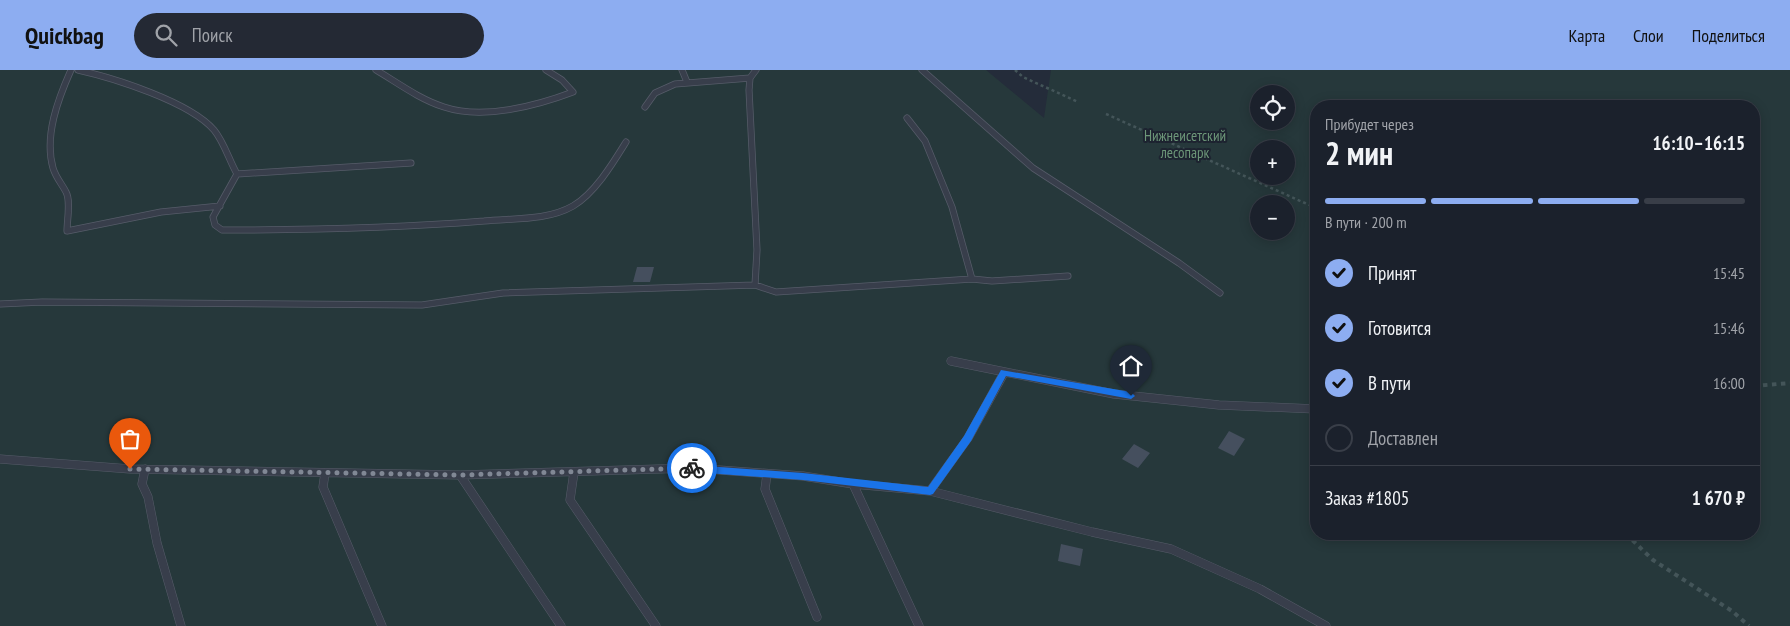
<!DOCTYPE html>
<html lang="ru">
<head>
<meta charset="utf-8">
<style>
  body { margin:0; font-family:"PT Sans Narrow",sans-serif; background:#242934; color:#f1f3f6; height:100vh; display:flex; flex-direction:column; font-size:19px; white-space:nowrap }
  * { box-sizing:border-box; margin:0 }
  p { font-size:16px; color:#a0a3a9 }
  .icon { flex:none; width:28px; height:28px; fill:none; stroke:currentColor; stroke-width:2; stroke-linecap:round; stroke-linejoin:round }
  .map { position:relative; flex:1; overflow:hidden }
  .details { position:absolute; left:1310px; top:30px; width:450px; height:440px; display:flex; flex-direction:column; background:#1b212c; border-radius:20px; box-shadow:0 2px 12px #0003,0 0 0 1px #393e48 }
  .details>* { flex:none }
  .tools { position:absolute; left:1250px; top:15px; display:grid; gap:10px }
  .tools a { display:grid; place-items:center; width:45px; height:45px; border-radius:50%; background:#1b212c; box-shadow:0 2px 12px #0003,0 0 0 1px #393e48; font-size:25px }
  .pin { position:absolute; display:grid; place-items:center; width:42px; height:42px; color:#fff; margin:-51px -21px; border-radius:50% 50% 50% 0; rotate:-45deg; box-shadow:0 0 5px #0007 }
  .pin .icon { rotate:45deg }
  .courier { position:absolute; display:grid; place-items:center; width:50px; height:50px; margin:-25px; border:4px solid #1a73e8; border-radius:50%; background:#fff; color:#222; box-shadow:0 1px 6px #0007 }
  .summary em { font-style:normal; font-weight:700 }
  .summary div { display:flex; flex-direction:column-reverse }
  .summary { display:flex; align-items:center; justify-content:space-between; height:85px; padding:0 15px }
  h1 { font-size:32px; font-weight:700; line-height:38px }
  .bar { display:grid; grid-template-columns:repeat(4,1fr); gap:8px 5px; align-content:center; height:60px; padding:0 15px }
  .bar i { height:6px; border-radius:4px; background:#393e48 }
  .bar .selected { background:#8dadf1 }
  .bar p { grid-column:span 4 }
  .line { display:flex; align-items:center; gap:12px; padding:0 15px; border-top:1px solid #393e48 }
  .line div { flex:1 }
  ol { padding:0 15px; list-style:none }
  li { display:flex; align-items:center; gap:15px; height:55px }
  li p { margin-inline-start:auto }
  li .icon { padding:5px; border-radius:50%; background:#8dadf1; color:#111; stroke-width:4 }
  li:last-child { color:#a0a3a9 }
  li i { width:28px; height:28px; border:2px solid #393e48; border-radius:50% }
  header { display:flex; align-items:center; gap:30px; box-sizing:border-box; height:70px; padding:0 25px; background:#8dadf1; color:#111 }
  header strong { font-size:24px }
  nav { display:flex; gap:28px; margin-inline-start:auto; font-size:18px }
  .search { width:350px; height:45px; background:#242934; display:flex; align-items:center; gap:12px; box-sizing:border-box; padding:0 18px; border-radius:28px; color:#a0a3a9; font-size:19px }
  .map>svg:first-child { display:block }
</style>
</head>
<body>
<header>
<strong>Quickbag</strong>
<div class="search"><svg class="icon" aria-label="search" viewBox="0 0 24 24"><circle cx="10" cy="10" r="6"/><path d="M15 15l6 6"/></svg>Поиск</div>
<nav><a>Карта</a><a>Слои</a><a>Поделиться</a></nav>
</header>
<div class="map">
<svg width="1790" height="556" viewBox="0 0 1790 556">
  <rect width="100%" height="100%" fill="#242c3a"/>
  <path fill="#26383b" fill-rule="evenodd" d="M0 0H986L1044 48 1051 0H1790V556H0ZM1259 24H1286V51H1259ZM1316 36H1754V464H1316ZM1259 79H1286V106H1259ZM1259 134H1286V161H1259Z"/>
  <path fill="#454f5e" d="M637 197H654L650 212H633Z
    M1229 361 1245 369 1234 386 1218 378Z
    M1134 374 1150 383 1138 398 1122 389Z
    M1061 474 1083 479 1080 496 1058 491Z"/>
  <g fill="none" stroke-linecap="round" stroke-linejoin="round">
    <defs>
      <path id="service-far1" d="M71 0C58 29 44 66 53 98 56 108 62 114 66 122 71 131 67 150 67 161L161 142 220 136
        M78 0C114 8 190 32 214 60 224 72 229 90 237 104L213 147 215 155 222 160C309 160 397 158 484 151 512 148 547 151 573 136 595 123 613 93 626 72
        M376 0C398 13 419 29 444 37 483 50 536 36 573 22L562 10 546 0
        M682 0 687 12
        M922 0 1033 98 1179 193 1220 223
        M645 37 655 23 675 14 750 8
        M907 48 925 71 952 137 972 209
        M237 104 411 93
        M755 215 757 180 749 20 750 8 756 0
        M0 234 42 232 422 235 503 223 755 215 776 222 972 209 992 211 1068 206"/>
      <path id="service" d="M951 291 1114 324 1219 335 1316 339
        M0 389 130 399 460 405 692 398 803 406 853 414 919 556
        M145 399 142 414 148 427 157 473 181 556
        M574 402 570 430 656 556
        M325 403 323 417 382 556
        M767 404 765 419 817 547
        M460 405 561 556
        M853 414 930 421 1092 462 1171 479 1260 519 1326 556
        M930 421 968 368 1004 303"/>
    </defs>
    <use href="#service-far1" stroke="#565c69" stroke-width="7"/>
    <use href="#service" stroke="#565c69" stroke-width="9"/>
    <path stroke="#445559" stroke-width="2.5" stroke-dasharray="3 3" stroke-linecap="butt" d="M1015 0 1023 7 1078 32
      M1106 44 1316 138"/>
    <path stroke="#445559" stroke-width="4" stroke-dasharray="4.5 4.5" stroke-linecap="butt" d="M1754 316 1790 313
      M1626 464 1653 490 1732 541 1749 556"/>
    <use href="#service-far1" stroke="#383e4b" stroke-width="5.5"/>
    <use href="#service" stroke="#383e4b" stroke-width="8"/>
  </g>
  <path fill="#1a73e8" d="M1001 300 1131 322 1135 326 1131 329 1006 306 971 371 933 424 930 425 803 410 692 402 688 398 692 395 803 403 928 417 964 366Z"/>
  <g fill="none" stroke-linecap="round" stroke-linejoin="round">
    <path stroke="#818895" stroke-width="5" stroke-dasharray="0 9" d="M130 399 460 405 692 398"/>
  </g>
  <g text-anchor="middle" stroke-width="4" stroke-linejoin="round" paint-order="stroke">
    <g font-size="15" fill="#6c9678" stroke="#1d2330">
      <text x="1185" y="71">Нижнеисетский<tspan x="1185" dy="17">лесопарк</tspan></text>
    </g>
  </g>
</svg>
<div class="tools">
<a><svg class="icon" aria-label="locate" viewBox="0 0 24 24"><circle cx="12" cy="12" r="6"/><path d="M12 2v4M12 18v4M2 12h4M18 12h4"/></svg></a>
<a>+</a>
<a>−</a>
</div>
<div class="pin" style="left:130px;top:399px;background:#ea580c"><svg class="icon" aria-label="bag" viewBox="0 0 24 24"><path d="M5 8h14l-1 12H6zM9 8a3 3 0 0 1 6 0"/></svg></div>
<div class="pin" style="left:1131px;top:326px;background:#1f2937"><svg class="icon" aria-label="home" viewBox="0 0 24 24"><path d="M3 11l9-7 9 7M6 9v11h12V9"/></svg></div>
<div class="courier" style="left:692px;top:398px"><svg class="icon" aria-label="bike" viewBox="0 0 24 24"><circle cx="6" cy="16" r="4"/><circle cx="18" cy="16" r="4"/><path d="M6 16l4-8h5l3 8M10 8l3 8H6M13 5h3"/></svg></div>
<section class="details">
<div class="summary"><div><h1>2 мин</h1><p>Прибудет через</p></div><em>16:10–16:15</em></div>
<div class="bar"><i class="selected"></i><i class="selected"></i><i class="selected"></i><i></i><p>В пути · 200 m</p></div>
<ol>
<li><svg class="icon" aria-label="check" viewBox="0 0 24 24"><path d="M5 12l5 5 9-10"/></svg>Принят<p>15:45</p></li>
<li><svg class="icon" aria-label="check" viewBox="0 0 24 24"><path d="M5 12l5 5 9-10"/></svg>Готовится<p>15:46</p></li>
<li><svg class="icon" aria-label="check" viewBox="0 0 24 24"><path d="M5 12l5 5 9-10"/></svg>В пути<p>16:00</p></li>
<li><i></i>Доставлен</li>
</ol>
<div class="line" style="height:65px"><div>Заказ #1805</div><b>1 670 ₽</b></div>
</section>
</div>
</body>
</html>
